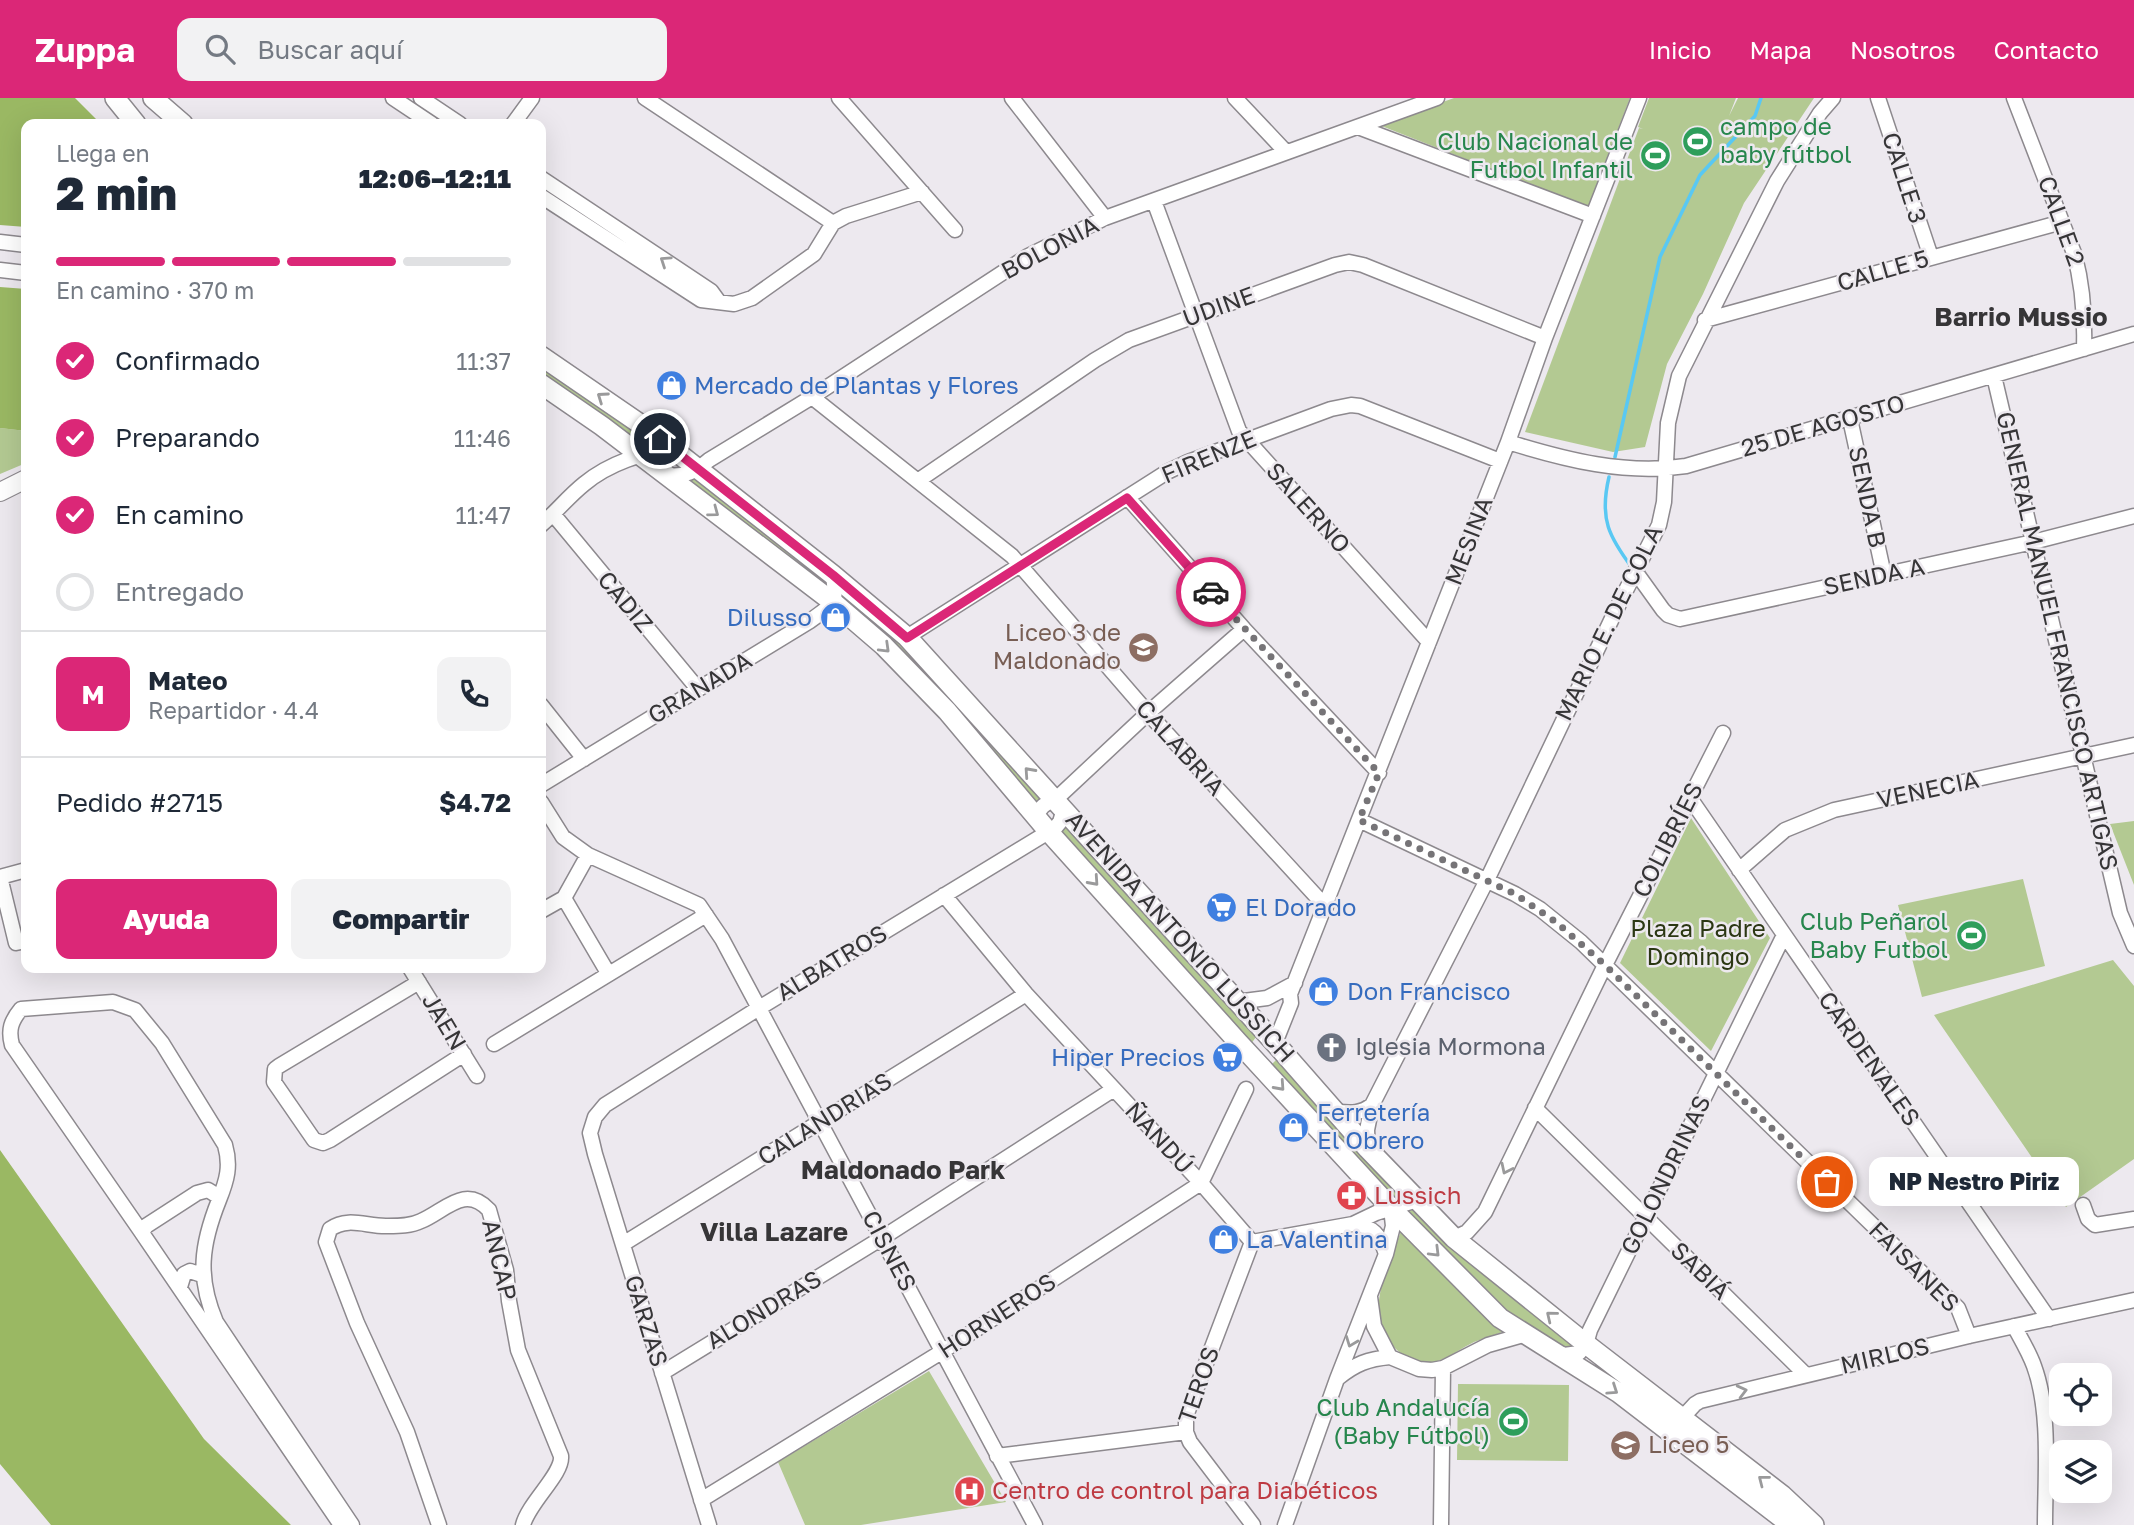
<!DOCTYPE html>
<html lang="es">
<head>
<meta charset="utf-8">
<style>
  body { margin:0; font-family:"Golos Text",sans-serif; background:#f2f2f3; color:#1f2937; height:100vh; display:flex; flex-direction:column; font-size:26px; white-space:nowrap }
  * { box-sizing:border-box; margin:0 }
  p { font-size:23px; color:#747a83 }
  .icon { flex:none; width:38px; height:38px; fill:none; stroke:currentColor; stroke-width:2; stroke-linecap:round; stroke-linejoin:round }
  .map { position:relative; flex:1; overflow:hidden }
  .side { position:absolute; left:21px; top:21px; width:525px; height:854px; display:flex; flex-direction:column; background:#fff; border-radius:14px; box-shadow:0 7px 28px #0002 }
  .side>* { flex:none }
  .buttons { position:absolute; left:2049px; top:1265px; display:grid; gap:14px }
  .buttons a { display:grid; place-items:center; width:63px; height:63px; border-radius:14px; background:#fff; box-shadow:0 7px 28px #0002; font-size:35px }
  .pin { position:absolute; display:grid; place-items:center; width:60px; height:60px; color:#fff; margin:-30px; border:4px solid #fff; border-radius:50%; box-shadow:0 2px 7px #0007 }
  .courier { position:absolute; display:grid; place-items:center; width:70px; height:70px; margin:-35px; border:5px solid #db2777; border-radius:50%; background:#fff; color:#222; box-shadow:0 2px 9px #0007 }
  .bubble { position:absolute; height:49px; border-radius:14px; background:#fff; box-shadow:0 7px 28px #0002; font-size:23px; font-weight:800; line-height:49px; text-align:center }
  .overview em { font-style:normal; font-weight:800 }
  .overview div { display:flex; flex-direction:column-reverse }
  .overview { display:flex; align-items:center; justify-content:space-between; height:119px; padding:0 35px }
  h1 { font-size:46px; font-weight:800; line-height:52px }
  .bar { display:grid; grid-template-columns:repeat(4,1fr); gap:10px 7px; align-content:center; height:84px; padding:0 35px }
  .bar i { height:9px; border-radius:5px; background:#e0e1e3 }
  .bar .on { background:#db2777 }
  .bar p { grid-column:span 4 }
  .line { display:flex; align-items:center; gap:18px; padding:0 35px; border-top:2px solid #e0e1e3 }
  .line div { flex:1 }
  .round { display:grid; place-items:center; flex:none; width:74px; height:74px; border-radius:14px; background:#f2f2f3 }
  ol { padding:0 35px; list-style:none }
  li { display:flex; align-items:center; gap:21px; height:77px }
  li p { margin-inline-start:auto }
  li .icon { padding:7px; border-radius:50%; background:#db2777; color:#fff; stroke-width:4 }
  li:last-child { color:#747a83 }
  li i { width:38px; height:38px; border:4px solid #e0e1e3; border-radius:50% }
  .button { display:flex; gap:14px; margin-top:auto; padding:14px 35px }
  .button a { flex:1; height:80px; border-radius:14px; background:#db2777; color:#fff; font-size:28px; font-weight:800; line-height:80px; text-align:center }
  .button a+a { background:#f2f2f3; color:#1f2937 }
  header { display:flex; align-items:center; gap:42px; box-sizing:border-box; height:98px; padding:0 35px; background:#db2777; color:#fff }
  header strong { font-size:33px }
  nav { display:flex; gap:38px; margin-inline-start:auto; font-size:24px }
  .search { width:490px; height:63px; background:#f2f2f3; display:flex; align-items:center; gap:18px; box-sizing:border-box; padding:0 24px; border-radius:14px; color:#747a83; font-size:26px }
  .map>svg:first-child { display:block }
</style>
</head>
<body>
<header>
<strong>Zuppa</strong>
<div class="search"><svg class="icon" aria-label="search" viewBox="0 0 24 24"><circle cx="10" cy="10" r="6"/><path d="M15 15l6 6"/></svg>Buscar aquí</div>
<nav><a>Inicio</a><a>Mapa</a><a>Nosotros</a><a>Contacto</a></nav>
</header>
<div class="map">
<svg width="2134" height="1427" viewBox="0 0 2134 1427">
  <rect width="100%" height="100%" fill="#ede9ef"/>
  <path fill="#b3c992" d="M1454 0H1630L1588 109 1379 27Z
    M1649 0H1736L1729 18 1738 0H1814L1744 105 1703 196 1667 266 1645 349 1613 354 1525 334 1639 30 1643 31 1638 29Z
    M541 265 655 348 640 349 541 280Z
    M0 330 26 333V365L0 376Z
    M699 381 827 480 830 496 684 383Z
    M841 490 903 546 1045 700 1036 710 844 507Z
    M1691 720 1770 840 1711 953 1620 865Z
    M1067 723 1258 936 1251 946 1061 733Z
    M2134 723V787L2110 726Z
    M2023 781 2045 868 1922 899 1898 807Z
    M2113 862 2134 888V1061L2066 1109 1934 917Z
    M1279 959 1408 1102 1395 1103 1270 968Z
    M1412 1112 1436 1135 1578 1247 1572 1252 1508 1219 1408 1116V1113Z
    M1401 1133 1505 1233C1495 1237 1484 1240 1474 1244 1459 1251 1443 1265 1426 1265 1414 1266 1405 1259 1397 1252 1360 1220 1388 1170 1401 1133Z
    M929 1273 1006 1404 861 1427H805L778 1364Z
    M1458 1286 1569 1287 1568 1363 1457 1362Z"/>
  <path fill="#9ab863" d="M0 0H75L101 26H26V129L0 127Z
    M0 189 26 191V333L0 330Z
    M0 1052 204 1341 291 1427H51L0 1366Z"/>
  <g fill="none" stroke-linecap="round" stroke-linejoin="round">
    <path stroke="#59c8f3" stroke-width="3.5" d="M1615 359 1660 159 1700 77 1755 18 1761 0
      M1609 379C1599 421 1609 439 1633 471"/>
    <defs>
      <path id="minor" d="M393 0 432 26
        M421 0 460 26
        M645 0 833 125
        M839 0 955 132
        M1012 0 1105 120
        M1235 0 1286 54
        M1878 0 1931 159
        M2014 0 2074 155C2083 187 2085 217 2084 251
        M513 26 532 0
        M1358 29 1593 118
        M541 80 711 193 719 204
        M541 98 701 202 734 206 752 200 814 156 833 125 846 118 922 94
        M1154 103 1239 333 1429 544
        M0 144 26 147
        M0 172 26 175
        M1705 222 2062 124
        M1994 278 2120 815 2134 848
        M812 299 1012 458 1148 615 1326 809
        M1850 321 1884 477
        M1508 344C1566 362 1625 377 1686 368L2134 236
        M666 377C685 379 695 374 709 362L812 299 1028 158 1105 120 1437 0
        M919 382 1095 262 1129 242 1335 167 1349 164 1363 167 1545 240
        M1127 399 1244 531 1379 675
        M553 416 698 591
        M541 427C556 414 569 398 584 386 608 366 644 353 674 352
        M1635 473 1663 512 1668 517 1680 521 2033 444 2134 418
        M907 539 1167 374 1188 364 1331 311 1351 307 1360 308 1500 363
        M541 607 584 661
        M541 687 810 523C835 504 837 508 833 477
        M1690 700 2049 1221
        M541 704 563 739 588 757 699 807 722 841 1035 1427
        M1036 719C1040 709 1045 705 1055 702L1148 615 1244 531
        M1359 722 1515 796 1540 811 1581 844 1958 1210 1969 1238
        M1739 772 1785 732 1834 712 2134 647
        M0 779 16 845 26 843
        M0 779 26 772
        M944 797 1026 896 1201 1085 1252 1144 1353 1126 1376 1115 1417 1102
        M564 800 608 875
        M541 813 564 800 588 757
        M410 870 477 978
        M419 884 279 968 275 971 274 984 314 1042 323 1045 330 1042 464 956
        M1236 904 1267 900 1295 885
        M1275 945 1291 905 1290 896 1508 344 1545 240 1639 0
        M494 946 706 817
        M1535 1010 1806 1277
        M1337 1014C1351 1015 1360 1016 1372 1007
        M1368 1051 1367 1032 1372 1007 1487 782 1617 510 1659 427 1664 404 1668 325 1679 278 1777 83 1820 15 1833 0
        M2083 1107 2088 1121 2095 1127 2134 1121
        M1353 1126C1373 1128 1380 1137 1386 1156
        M142 1135 12 947C8 932 11 923 21 911L113 904 135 912 162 945 225 1047C231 1068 227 1082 219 1102
        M1454 1140 1467 1134 1485 1114 1605 867 1723 635
        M1252 1144 1186 1318V1334L1190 1344 1253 1427
        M623 1146 1026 896
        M180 1189 184 1176 190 1173 202 1177
        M1370 1199 1374 1228 1390 1259 1419 1271 1432 1272 1443 1270 1488 1247 1523 1237
        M2014 1228C2021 1241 2029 1254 2034 1268 2051 1314 2045 1378 2045 1427
        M1558 1255 1564 1257 1579 1255 1586 1246 1590 1232 1784 837
        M662 1275 882 1140 1114 991
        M1338 1280C1355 1266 1368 1261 1390 1259
        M1683 1319 1695 1306 1700 1303 1969 1238 2134 1202
        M997 1358 1186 1334
        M701 1402 943 1253 1201 1085 1246 991
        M341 1427 142 1135 146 1128 197 1095 208 1092 216 1097 219 1102C201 1147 197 1179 216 1224L352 1427
        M439 1427 407 1334 357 1225 326 1144 330 1131C349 1118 367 1129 388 1128 399 1128 411 1128 421 1123 445 1113 465 1086 489 1112L506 1172 509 1203 518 1252 561 1358C563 1376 529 1404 523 1427
        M709 1427 595 1056 590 1035 595 1019 605 1007 759 910 1055 730 1060 724 1064 711
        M1285 1427 1337 1281 1386 1156 1393 1128 1391 1110
        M1441 1427 1443 1270"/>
      <path id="tertiary" d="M0 394 26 381"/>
      <path id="secondary" d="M115 0 136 26
        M153 0 183 26
        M541 258 646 330 833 477 907 539 1275 945 1368 1051 1454 1140 1586 1246 1782 1397 1814 1427
        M541 286 602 328 834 505 884 548 947 613 1048 733 1238 944 1391 1110 1500 1220 1619 1295 1791 1427"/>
    </defs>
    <use href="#minor" stroke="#8d898e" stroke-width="17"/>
    <use href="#tertiary" stroke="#8d898e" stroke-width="20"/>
    <use href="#secondary" stroke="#8d898e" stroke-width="22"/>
    <use href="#minor" stroke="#fff" stroke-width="14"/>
    <use href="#tertiary" stroke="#fff" stroke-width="18"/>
    <use href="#secondary" stroke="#fff" stroke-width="19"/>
  </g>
  <defs><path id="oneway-chevron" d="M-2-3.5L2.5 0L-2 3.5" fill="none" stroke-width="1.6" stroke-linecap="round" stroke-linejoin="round" transform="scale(1.75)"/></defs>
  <g stroke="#9a9a9b">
    <use href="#oneway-chevron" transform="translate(665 163) rotate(-146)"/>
    <use href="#oneway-chevron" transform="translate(602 299) rotate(-145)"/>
    <use href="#oneway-chevron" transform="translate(714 414) rotate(37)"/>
    <use href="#oneway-chevron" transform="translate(885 550) rotate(44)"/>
    <use href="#oneway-chevron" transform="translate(1029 674) rotate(-132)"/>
    <use href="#oneway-chevron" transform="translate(1094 783) rotate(48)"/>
    <use href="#oneway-chevron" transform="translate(1280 988) rotate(48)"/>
    <use href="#oneway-chevron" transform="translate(1506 1071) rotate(116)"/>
    <use href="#oneway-chevron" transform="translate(1435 1154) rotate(45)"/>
    <use href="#oneway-chevron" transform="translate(1551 1218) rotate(-141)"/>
    <use href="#oneway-chevron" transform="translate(1351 1244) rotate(111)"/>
    <use href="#oneway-chevron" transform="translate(1613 1292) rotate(34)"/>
    <use href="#oneway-chevron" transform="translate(1742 1293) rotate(-14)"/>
    <use href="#oneway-chevron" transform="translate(1763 1382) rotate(-142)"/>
  </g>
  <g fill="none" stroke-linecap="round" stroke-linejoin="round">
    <path stroke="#767477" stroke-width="7" stroke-dasharray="0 12.6" d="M1211 494 1379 675 1359 722 1515 796 1556 824 1605 867 1827 1084"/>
    <path stroke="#db2777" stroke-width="9" d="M660 341 833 477 907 540 1127 400 1211 494"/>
  </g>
  <defs>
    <symbol id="stadium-disc" viewBox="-11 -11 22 22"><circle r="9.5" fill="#2e9e5b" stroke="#ede9ef"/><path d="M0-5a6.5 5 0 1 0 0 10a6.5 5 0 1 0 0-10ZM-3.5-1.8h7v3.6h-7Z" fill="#fff"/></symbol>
    <symbol id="shop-disc" viewBox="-11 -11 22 22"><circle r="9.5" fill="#3f7fe0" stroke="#ede9ef"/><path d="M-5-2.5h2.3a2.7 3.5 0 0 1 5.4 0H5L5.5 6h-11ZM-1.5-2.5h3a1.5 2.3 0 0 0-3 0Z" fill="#fff"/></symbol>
    <symbol id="school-disc" viewBox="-11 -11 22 22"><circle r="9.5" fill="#8d6e63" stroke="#ede9ef"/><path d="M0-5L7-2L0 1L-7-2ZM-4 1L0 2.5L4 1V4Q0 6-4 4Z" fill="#fff"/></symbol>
    <symbol id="supermarket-disc" viewBox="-11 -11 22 22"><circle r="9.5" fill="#3f7fe0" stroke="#ede9ef"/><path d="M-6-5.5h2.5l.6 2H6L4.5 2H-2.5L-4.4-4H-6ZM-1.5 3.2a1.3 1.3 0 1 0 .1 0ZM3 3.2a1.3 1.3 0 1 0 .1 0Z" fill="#fff"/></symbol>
    <symbol id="church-disc" viewBox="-11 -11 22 22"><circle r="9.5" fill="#6b7280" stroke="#ede9ef"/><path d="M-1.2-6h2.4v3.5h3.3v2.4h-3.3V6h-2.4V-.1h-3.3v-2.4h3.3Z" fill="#fff"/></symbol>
    <symbol id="pharmacy-disc" viewBox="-11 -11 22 22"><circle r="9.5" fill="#e0444e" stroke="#ede9ef"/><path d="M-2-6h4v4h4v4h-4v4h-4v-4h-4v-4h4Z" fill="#fff"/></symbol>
    <symbol id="hospital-disc" viewBox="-11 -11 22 22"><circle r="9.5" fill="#e0444e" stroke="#ede9ef"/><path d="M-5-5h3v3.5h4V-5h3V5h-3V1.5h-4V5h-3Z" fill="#fff"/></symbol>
  </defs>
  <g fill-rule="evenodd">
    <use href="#stadium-disc" x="1680" y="26" width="35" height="35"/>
    <use href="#stadium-disc" x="1638" y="40" width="35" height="35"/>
    <use href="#shop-disc" x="654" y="270" width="35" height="35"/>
    <use href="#shop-disc" x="818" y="502" width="35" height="35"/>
    <use href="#school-disc" x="1126" y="532" width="35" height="35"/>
    <use href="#supermarket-disc" x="1204" y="792" width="35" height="35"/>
    <use href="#stadium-disc" x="1954" y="820" width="35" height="35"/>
    <use href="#shop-disc" x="1306" y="876" width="35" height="35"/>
    <use href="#church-disc" x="1314" y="932" width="35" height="35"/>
    <use href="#supermarket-disc" x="1210" y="942" width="35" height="35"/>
    <use href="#shop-disc" x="1276" y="1012" width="35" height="35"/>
    <use href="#pharmacy-disc" x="1334" y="1080" width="35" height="35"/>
    <use href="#shop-disc" x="1206" y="1124" width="35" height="35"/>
    <use href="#stadium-disc" x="1496" y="1306" width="35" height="35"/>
    <use href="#school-disc" x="1608" y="1330" width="35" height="35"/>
    <use href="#hospital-disc" x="952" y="1376" width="35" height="35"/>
  </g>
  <g text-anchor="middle" stroke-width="5" stroke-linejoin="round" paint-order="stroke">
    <g font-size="24" fill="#27864d" stroke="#ede9ef" text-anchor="end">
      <text x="1720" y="37" text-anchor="start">campo de<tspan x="1720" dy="28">baby fútbol</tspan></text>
      <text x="1633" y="52">Club Nacional de<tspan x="1633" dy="28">Futbol Infantil</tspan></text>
      <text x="1948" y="832">Club Peñarol<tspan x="1948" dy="28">Baby Futbol</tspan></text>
      <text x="1490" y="1318">Club Andalucía<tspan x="1490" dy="28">(Baby Fútbol)</tspan></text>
    </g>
    <g font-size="24" fill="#363537" stroke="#ede9ef">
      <text transform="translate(1904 80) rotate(72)" y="8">CALLE 3</text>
      <text transform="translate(2061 123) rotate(70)" y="8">CALLE 2</text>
      <text transform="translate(1050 150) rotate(-28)" y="8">BOLONIA</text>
      <text transform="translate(1883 173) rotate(-16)" y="8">CALLE 5</text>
      <text transform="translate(1219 209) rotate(-20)" y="8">UDINE</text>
      <text transform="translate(1823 328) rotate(-16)" y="8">25 DE AGOSTO</text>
      <text transform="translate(1209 359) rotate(-23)" y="8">FIRENZE</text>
      <text transform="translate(1867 399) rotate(78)" y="8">SENDA B</text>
      <text transform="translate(1308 410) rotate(48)" y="8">SALERNO</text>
      <text transform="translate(1469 443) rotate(-69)" y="8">MESINA</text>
      <text transform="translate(1874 479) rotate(-12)" y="8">SENDA A</text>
      <text transform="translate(625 504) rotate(50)" y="8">CADIZ</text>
      <text transform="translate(1609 525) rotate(-64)" y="8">MARIO E. DE COLA</text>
      <text transform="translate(2057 543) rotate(77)" y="8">GENERAL MANUEL FRANCISCO ARTIGAS</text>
      <text transform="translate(700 590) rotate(-31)" y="8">GRANADA</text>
      <text transform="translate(1180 650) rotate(48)" y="8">CALABRIA</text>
      <text transform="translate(1928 692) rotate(-12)" y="8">VENECIA</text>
      <text transform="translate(1668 742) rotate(-63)" y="8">COLIBRÍES</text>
      <text transform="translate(1180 839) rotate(48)" y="8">AVENIDA ANTONIO LUSSICH</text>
      <text transform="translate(832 865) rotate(-31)" y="8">ALBATROS</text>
      <text transform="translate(444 924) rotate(59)" y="8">JAEN</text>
      <text transform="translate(1869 961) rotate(55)" y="8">CARDENALES</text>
      <text transform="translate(825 1021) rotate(-32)" y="8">CALANDRIAS</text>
      <text transform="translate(1159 1040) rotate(47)" y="8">ÑANDÚ</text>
      <text transform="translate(1666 1077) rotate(-64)" y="8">GOLONDRINAS</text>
      <text transform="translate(889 1153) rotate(62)" y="8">CISNES</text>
      <text transform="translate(499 1162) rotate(77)" y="8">ANCAP</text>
      <text transform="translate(1914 1169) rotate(45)" y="8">FAISANES</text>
      <text transform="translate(1700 1173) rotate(44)" y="8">SABIÁ</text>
      <text transform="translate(764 1212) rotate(-31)" y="8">ALONDRAS</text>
      <text transform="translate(997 1218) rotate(-33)" y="8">HORNEROS</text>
      <text transform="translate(646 1223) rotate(73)" y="8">GARZAS</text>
      <text transform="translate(1885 1258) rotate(-13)" y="8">MIRLOS</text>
      <text transform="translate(1199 1287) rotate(-71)" y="8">TEROS</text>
    </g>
    <g font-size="24" fill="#366cbe" stroke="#ede9ef" text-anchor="start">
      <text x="694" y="296">Mercado de Plantas y Flores</text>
      <text x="812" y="528" text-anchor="end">Dilusso</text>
      <text x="1245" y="818">El Dorado</text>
      <text x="1347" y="902">Don Francisco</text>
      <text x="1205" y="968" text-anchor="end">Hiper Precios</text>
      <text x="1317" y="1023">Ferretería<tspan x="1317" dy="28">El Obrero</tspan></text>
      <text x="1246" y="1150">La Valentina</text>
    </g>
    <g font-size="24" fill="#785e54" stroke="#ede9ef" text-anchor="end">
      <text x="1121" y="543">Liceo 3 de<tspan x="1121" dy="28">Maldonado</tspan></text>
      <text x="1648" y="1355" text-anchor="start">Liceo 5</text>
    </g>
    <g font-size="24" fill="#2b3713" stroke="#ede9ef">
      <text x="1698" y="839">Plaza Padre<tspan x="1698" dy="28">Domingo</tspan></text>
    </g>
    <g font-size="24" fill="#5b616d" stroke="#ede9ef" text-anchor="start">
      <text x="1355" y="957">Iglesia Mormona</text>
    </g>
    <g font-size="24" fill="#be3a42" stroke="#ede9ef" text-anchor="start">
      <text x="1374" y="1106">Lussich</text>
      <text x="992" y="1401">Centro de control para Diabéticos</text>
    </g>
    <g font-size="26" font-weight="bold" fill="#363537" stroke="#ede9ef">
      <text x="2021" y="228">Barrio Mussio</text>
      <text x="903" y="1081">Maldonado Park</text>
      <text x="774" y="1143">Villa Lazare</text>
    </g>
  </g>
</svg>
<div class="buttons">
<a><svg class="icon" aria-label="locate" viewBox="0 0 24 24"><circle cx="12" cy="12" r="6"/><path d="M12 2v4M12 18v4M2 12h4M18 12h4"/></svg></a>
<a><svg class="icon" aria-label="layers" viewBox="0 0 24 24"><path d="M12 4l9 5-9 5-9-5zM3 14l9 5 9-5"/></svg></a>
</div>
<div class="pin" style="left:1827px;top:1084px;background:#ea580c"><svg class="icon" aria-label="bag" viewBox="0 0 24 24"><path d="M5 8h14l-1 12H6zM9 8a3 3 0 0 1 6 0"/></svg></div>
<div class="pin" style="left:660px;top:341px;background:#1f2937"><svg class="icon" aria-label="home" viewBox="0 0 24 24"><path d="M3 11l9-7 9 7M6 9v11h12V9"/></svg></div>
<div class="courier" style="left:1211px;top:494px"><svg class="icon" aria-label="car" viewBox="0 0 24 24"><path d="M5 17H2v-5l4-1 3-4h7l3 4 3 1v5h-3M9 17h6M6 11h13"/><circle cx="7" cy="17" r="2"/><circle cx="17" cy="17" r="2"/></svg></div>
<div class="bubble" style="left:1869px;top:1059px;width:210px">NP Nestro Piriz</div>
<section class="side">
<div class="overview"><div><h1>2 min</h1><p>Llega en</p></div><em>12:06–12:11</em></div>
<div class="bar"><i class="on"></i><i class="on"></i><i class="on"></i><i></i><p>En camino · 370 m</p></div>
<ol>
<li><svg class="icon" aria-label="check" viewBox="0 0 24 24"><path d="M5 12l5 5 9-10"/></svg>Confirmado<p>11:37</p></li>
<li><svg class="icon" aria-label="check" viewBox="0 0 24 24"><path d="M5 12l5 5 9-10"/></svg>Preparando<p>11:46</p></li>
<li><svg class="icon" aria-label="check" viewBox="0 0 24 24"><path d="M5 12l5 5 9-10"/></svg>En camino<p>11:47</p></li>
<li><i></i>Entregado</li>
</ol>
<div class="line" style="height:126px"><b class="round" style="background:#db2777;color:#fff">M</b><div><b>Mateo</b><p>Repartidor · 4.4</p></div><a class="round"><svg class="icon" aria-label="phone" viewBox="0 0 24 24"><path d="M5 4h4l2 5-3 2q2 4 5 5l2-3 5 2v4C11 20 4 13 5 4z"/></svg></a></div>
<div class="line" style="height:91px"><div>Pedido #2715</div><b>$4.72</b></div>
<div class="button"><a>Ayuda</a><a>Compartir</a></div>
</section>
</div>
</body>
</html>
